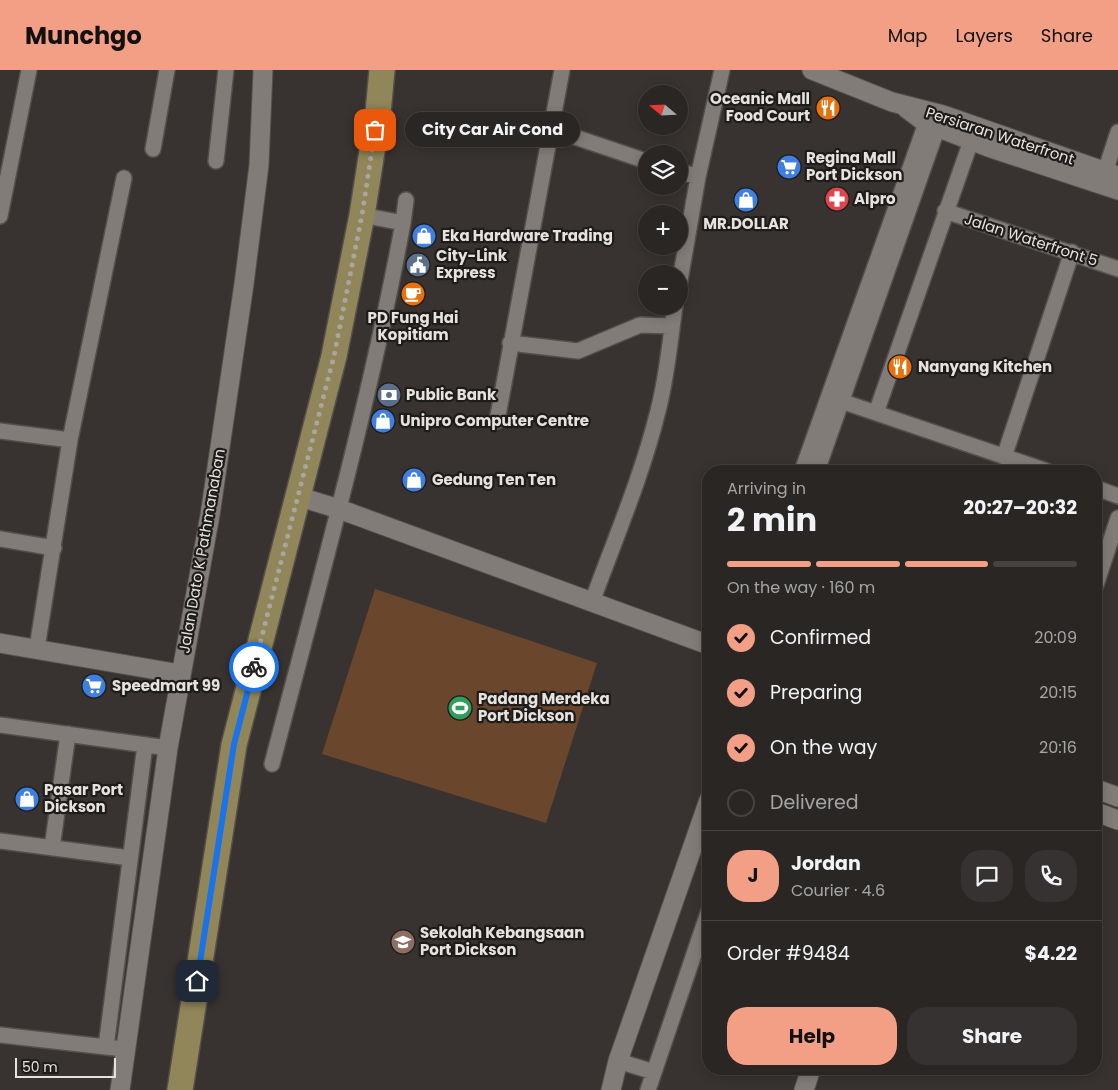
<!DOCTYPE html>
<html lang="en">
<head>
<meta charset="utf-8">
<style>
  body { margin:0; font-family:Poppins,sans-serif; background:#363231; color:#f1f3f6; height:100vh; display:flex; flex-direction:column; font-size:19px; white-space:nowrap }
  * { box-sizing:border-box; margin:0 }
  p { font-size:16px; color:#a5a5a6 }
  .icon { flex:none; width:28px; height:28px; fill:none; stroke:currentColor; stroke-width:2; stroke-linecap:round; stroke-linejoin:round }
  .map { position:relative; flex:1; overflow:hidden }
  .sheet { position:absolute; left:702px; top:395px; width:400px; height:610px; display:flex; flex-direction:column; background:#2a2624; border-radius:20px; box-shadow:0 2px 12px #0003,0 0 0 1px #464341 }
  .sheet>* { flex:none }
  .needle { width:32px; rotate:289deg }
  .controls { position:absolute; left:638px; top:15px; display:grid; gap:10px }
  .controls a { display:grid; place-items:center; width:50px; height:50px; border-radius:50%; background:#2a2624; box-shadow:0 2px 12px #0003,0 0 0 1px #464341; font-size:25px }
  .scale { position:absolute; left:15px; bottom:12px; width:101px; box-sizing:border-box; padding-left:5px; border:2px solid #e6e2e0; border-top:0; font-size:14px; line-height:18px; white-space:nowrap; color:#e6e2e0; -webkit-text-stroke:4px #1e1c1a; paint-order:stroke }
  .pin { position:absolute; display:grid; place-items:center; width:42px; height:42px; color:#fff; margin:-21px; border-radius:10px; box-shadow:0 2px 8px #0006 }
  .courier { position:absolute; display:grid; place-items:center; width:50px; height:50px; margin:-25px; border:4px solid #1a73e8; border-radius:50%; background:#fff; color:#222; box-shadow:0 1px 6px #0007 }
  .bubble { position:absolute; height:35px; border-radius:18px; background:#2a2624; box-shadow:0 2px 12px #0003,0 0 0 1px #464341; font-size:16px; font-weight:700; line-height:35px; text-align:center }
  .summary em { font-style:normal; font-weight:700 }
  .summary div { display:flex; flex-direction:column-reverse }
  .summary { display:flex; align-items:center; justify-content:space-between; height:85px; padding:0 25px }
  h1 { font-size:32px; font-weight:700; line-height:38px }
  .bar { display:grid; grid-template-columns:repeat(4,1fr); gap:8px 5px; align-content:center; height:60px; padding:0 25px }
  .bar i { height:6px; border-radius:4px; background:#464341 }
  .bar .current { background:#f39f86 }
  .bar p { grid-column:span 4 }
  .line { display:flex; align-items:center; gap:12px; padding:0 25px; border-top:1px solid #464341 }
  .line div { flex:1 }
  .round { display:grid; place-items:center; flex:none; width:52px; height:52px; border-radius:20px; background:#363231 }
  ol { padding:0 25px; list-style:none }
  li { display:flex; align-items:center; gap:15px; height:55px }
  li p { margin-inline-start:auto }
  li .icon { padding:5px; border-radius:50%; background:#f39f86; color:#111; stroke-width:4 }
  li:last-child { color:#a5a5a6 }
  li i { width:28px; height:28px; border:2px solid #464341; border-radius:50% }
  .cta { display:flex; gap:10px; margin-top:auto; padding:10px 25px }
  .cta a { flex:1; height:58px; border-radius:20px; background:#f39f86; color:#111; font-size:20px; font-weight:700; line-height:58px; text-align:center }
  .cta a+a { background:#363231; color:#f1f3f6 }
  header { display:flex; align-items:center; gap:30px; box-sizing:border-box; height:70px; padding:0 25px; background:#f39f86; color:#111 }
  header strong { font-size:24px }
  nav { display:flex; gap:28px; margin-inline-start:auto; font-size:18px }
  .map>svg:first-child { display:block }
</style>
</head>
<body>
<header>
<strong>Munchgo</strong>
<nav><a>Map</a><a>Layers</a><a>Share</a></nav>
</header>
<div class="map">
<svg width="1118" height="1020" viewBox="0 0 1118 1020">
  <rect width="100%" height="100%" fill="#383330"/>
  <path fill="#6a462c" d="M375 519 597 593 546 753 322 684Z"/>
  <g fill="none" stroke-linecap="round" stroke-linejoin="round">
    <defs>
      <path id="minor" d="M551 59 646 91
        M153 79 167 0
        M216 91 226 0
        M679 101 698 107
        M1102 111 1118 62
        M945 141 1118 199
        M0 146 29 0
        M403 153 406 130
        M679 216 698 107 722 0
        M510 273 578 281 640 255 672 256
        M832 328 1047 401
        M876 343 971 71
        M497 351 562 0
        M0 361 70 370
        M1004 387 1072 182
        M802 401 930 42
        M817 401 941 48
        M1096 418 1118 426
        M0 469 54 478
        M1096 515 1118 448
        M592 532C615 469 642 406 658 341 667 307 670 271 675 236
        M37 578 70 370 124 108
        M0 655 168 678
        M272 694C319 514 369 336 403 153L362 145
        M0 771 130 788
        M52 778 68 664
        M0 965 115 978
        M106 977 145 675
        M618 991 654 1002
        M648 1020 709 840"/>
      <path id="tertiary" d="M812 0 892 32 943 45 1118 106
        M906 38 926 53 988 77 1118 120
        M297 426 339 439 709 575
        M0 573 180 604
        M1096 719 1118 727
        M1096 742 1118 750
        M120 1020 168 678 210 445 244 214 259 95 263 0
        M611 1020 618 991 709 730
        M804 1020 811 999"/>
      <path id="primary" d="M180 1020 234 675 334 286 362 145 378 43 382 0"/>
    </defs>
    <use href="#minor" stroke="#534f4c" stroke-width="18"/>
    <use href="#tertiary" stroke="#534f4c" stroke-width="21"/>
    <use href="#primary" stroke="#534f4c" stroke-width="28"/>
    <use href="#minor" stroke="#827c78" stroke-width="15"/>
    <use href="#tertiary" stroke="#827c78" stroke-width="19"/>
    <use href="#primary" stroke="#918659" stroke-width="25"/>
  </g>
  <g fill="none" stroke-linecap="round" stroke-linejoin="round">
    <path stroke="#a9a5a2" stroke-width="5" stroke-dasharray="0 9" d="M254 597 334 286 362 145 375 60"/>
    <path stroke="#1a73e8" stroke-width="6" d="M197 911 234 674 254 597"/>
  </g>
  <defs>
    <symbol id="restaurant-disc" viewBox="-11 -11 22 22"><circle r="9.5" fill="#e8710a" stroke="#1e1c1a"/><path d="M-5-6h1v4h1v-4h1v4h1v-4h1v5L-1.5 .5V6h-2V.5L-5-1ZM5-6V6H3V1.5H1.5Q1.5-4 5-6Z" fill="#fff"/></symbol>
    <symbol id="supermarket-disc" viewBox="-11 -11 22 22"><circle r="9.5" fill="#3f7fe0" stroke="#1e1c1a"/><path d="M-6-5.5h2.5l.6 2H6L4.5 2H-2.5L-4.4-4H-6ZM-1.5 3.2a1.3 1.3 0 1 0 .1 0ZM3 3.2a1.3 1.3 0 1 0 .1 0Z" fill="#fff"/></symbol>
    <symbol id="pharmacy-disc" viewBox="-11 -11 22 22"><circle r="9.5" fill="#e0444e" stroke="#1e1c1a"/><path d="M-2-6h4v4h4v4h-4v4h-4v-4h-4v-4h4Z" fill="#fff"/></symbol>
    <symbol id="shop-disc" viewBox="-11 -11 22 22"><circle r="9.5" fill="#3f7fe0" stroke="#1e1c1a"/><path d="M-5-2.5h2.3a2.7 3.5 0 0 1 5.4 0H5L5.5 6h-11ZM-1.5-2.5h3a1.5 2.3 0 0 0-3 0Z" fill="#fff"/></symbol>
    <symbol id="civic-disc" viewBox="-11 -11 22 22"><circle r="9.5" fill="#5c6f8a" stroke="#1e1c1a"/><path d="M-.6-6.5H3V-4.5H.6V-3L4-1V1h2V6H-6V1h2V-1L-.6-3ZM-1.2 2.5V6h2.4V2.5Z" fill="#fff"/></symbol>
    <symbol id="cafe-disc" viewBox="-11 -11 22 22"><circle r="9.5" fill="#e8710a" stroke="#1e1c1a"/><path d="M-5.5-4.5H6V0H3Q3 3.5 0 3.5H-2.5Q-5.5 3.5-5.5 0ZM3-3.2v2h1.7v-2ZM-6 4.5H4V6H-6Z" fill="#fff"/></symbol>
    <symbol id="bank-disc" viewBox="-11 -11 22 22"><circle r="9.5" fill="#5c6f8a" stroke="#1e1c1a"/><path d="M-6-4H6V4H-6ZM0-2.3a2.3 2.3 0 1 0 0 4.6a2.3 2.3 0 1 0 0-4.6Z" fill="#fff"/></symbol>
    <symbol id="stadium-disc" viewBox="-11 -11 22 22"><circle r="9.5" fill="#2e9e5b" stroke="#1e1c1a"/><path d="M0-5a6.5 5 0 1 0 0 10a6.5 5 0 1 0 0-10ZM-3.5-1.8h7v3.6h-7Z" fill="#fff"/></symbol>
    <symbol id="school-disc" viewBox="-11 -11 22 22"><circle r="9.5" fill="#8d6e63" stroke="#1e1c1a"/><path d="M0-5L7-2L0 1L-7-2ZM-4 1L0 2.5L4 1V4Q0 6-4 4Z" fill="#fff"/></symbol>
  </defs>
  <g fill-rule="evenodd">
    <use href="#restaurant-disc" x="814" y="24" width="28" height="28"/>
    <use href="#supermarket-disc" x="775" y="83" width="28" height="28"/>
    <use href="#pharmacy-disc" x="823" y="115" width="28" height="28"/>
    <use href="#shop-disc" x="732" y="116" width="28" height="28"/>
    <use href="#shop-disc" x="410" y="152" width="28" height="28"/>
    <use href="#civic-disc" x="404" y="181" width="28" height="28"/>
    <use href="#cafe-disc" x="399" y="210" width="28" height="28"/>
    <use href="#restaurant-disc" x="886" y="283" width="28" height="28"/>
    <use href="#bank-disc" x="375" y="311" width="28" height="28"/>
    <use href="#shop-disc" x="369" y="337" width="28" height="28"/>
    <use href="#shop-disc" x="400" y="396" width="28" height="28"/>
    <use href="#supermarket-disc" x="80" y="602" width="28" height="28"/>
    <use href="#stadium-disc" x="446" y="624" width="28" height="28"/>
    <use href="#shop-disc" x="13" y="715" width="28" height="28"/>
    <use href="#school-disc" x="389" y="858" width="28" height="28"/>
  </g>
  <g text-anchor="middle" stroke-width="4.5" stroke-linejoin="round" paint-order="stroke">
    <g font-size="15" font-weight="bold" fill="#e6e2e0" stroke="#1e1c1a" text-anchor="start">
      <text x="810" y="34" text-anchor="end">Oceanic Mall<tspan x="810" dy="17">Food Court</tspan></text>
      <text x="806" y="93">Regina Mall<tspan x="806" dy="17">Port Dickson</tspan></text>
      <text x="854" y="134">Alpro</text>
      <text x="746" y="159" text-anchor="middle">MR.DOLLAR</text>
      <text x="442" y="171">Eka Hardware Trading</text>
      <text x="436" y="191">City-Link<tspan x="436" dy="17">Express</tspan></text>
      <text x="413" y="253" text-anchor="middle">PD Fung Hai<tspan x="413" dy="17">Kopitiam</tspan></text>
      <text x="918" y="302">Nanyang Kitchen</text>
      <text x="406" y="330">Public Bank</text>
      <text x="400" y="356">Unipro Computer Centre</text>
      <text x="432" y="415">Gedung Ten Ten</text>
      <text x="112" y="621">Speedmart 99</text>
      <text x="478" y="634">Padang Merdeka<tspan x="478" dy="17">Port Dickson</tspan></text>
      <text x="44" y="725">Pasar Port<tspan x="44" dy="17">Dickson</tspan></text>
      <text x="420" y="868">Sekolah Kebangsaan<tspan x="420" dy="17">Port Dickson</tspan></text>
    </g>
    <g font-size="15" fill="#e6e2e0" stroke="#1e1c1a">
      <text transform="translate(1000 66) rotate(18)" y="5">Persiaran Waterfront</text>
      <text transform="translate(1031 170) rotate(18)" y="5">Jalan Waterfront 5</text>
      <text transform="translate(202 481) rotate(-80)" y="5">Jalan Dato K Pathmanaban</text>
    </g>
  </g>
</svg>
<div class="controls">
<a><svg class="needle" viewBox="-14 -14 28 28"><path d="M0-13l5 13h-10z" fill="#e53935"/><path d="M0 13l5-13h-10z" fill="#a5a5a6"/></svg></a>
<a><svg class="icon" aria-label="layers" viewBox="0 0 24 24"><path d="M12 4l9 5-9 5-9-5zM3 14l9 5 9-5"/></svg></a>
<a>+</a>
<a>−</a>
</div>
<div class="scale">50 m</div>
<div class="pin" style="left:375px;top:60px;background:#ea580c"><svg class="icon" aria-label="bag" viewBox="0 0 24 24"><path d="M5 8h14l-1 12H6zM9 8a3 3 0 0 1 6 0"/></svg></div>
<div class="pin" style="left:197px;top:911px;background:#1f2937"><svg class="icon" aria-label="home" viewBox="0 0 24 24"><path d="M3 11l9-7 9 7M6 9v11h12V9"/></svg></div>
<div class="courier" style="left:254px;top:597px"><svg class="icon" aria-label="bike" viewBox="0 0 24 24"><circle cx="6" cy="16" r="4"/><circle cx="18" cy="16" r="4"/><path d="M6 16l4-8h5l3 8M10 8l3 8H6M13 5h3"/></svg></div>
<div class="bubble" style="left:405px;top:42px;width:175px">City Car Air Cond</div>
<section class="sheet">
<div class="summary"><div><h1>2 min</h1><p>Arriving in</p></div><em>20:27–20:32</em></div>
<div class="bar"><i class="current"></i><i class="current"></i><i class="current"></i><i></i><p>On the way · 160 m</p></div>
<ol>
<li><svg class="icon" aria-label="check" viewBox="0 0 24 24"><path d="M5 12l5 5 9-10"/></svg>Confirmed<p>20:09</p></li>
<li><svg class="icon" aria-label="check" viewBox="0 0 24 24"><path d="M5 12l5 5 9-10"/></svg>Preparing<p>20:15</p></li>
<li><svg class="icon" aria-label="check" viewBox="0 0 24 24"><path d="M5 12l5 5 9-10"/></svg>On the way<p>20:16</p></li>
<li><i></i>Delivered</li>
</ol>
<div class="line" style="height:90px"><b class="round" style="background:#f39f86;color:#111">J</b><div><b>Jordan</b><p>Courier · 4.6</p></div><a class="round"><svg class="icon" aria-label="chat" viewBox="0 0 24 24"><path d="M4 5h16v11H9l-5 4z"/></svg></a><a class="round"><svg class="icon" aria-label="phone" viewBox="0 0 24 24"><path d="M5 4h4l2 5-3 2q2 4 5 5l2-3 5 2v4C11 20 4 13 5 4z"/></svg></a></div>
<div class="line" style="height:65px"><div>Order #9484</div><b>$4.22</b></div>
<div class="cta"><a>Help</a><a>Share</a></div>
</section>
</div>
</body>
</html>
